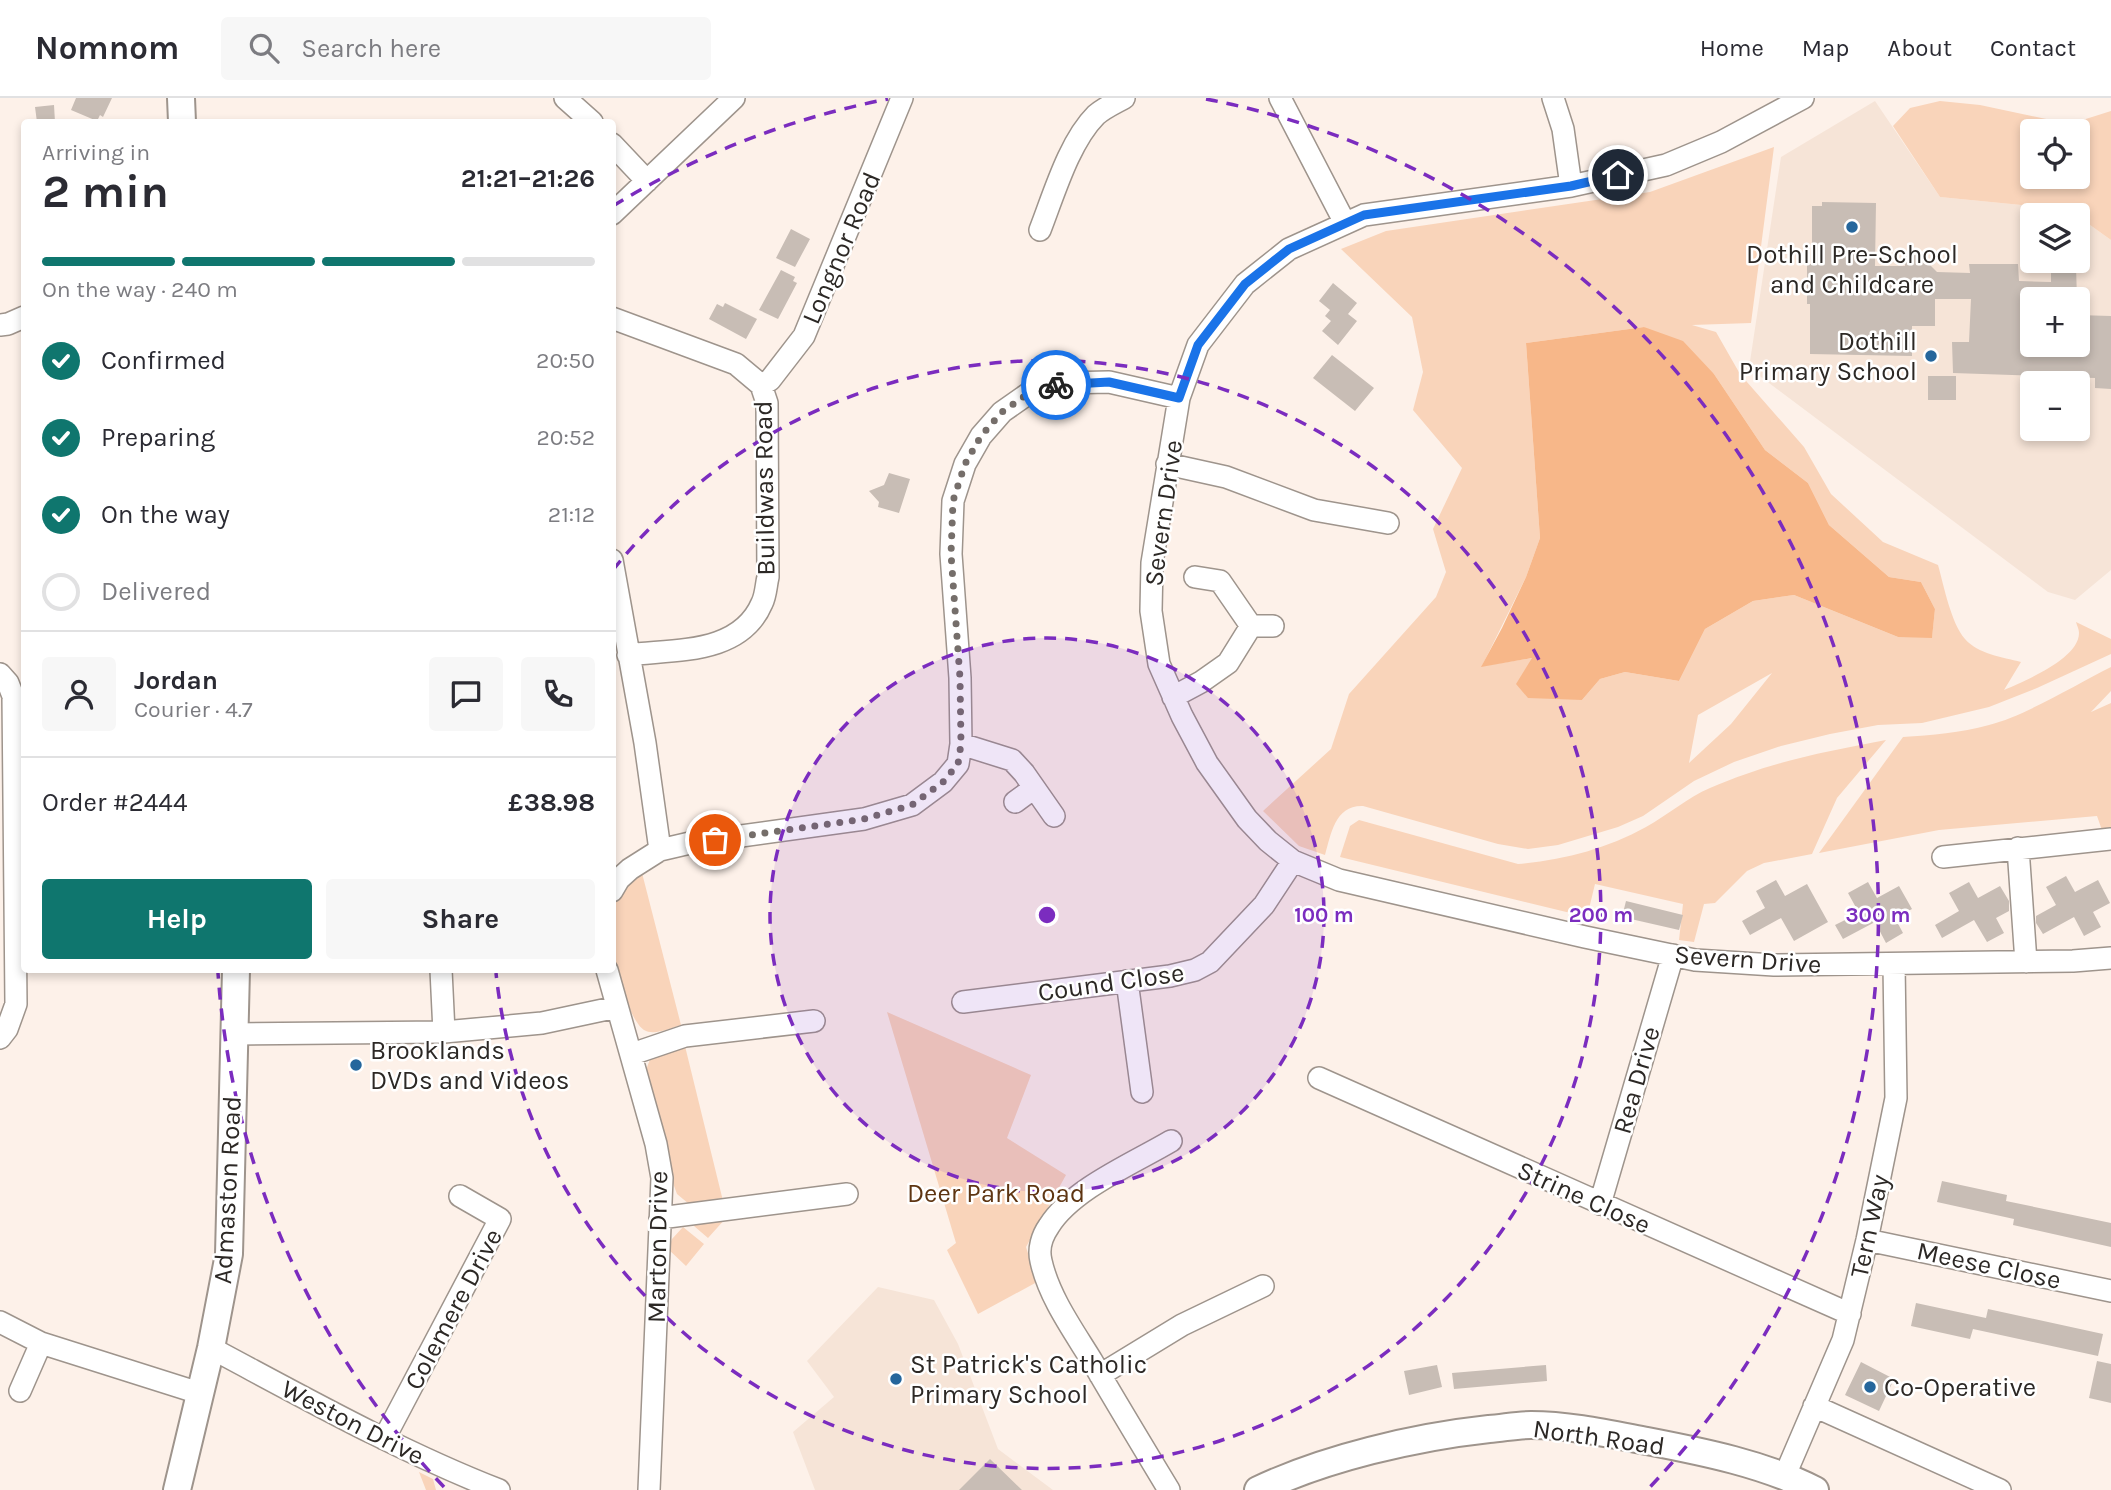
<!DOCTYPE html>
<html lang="en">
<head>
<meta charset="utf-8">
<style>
  body { margin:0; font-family:Karla,sans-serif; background:#f7f7f7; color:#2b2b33; height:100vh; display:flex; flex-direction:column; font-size:26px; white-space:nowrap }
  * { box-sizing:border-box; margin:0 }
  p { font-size:23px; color:#7c7c81 }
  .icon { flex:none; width:38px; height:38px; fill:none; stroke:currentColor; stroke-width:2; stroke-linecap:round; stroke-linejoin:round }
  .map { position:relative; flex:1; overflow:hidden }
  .side { position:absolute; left:21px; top:21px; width:595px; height:854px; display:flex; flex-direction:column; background:#fff; border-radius:7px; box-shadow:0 4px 10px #0003 }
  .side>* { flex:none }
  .fabs { position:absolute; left:2020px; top:21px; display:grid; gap:14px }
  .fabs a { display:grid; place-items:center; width:70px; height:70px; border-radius:7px; background:#fff; box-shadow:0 4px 10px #0003; font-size:35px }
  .pin { position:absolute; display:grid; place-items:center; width:60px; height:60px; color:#fff; margin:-30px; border:4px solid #fff; border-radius:50%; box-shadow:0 2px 7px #0007 }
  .courier { position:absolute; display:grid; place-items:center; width:70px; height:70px; margin:-35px; border:5px solid #1a73e8; border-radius:50%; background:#fff; color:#222; box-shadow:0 2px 9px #0007 }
  .headline em { font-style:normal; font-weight:700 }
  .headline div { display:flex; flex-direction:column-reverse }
  .headline { display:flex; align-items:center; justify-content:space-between; height:119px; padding:0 21px }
  h1 { font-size:46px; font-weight:700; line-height:52px }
  .bar { display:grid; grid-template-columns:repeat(4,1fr); gap:10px 7px; align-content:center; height:84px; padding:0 21px }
  .bar i { height:9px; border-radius:5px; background:#e1e1e2 }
  .bar .current { background:#0f766e }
  .bar p { grid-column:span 4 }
  .line { display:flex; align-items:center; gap:18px; padding:0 21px; border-top:2px solid #e1e1e2 }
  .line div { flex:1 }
  .round { display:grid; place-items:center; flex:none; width:74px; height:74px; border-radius:7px; background:#f7f7f7 }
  ol { padding:0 21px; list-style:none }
  li { display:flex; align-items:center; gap:21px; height:77px }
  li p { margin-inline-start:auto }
  li .icon { padding:7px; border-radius:50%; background:#0f766e; color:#fff; stroke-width:4 }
  li:last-child { color:#7c7c81 }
  li i { width:38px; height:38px; border:4px solid #e1e1e2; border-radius:50% }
  .cta { display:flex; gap:14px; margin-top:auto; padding:14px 21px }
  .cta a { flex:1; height:80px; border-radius:7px; background:#0f766e; color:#fff; font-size:28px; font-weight:700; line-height:80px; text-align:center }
  .cta a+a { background:#f7f7f7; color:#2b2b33 }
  header { display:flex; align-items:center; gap:42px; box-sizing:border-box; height:98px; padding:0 35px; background:#fff; border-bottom:2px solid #e1e1e2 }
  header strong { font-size:33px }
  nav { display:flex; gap:38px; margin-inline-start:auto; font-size:24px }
  .search { width:490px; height:63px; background:#f7f7f7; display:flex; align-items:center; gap:18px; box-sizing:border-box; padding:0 24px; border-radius:7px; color:#7c7c81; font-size:26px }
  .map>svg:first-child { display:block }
</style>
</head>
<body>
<header>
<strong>Nomnom</strong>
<div class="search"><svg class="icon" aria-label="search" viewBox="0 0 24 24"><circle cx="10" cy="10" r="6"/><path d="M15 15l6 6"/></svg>Search here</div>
<nav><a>Home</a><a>Map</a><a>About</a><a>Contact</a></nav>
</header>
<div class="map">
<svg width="2111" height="1392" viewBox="0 0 2111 1392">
  <rect width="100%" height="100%" fill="#fdf1e9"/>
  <path fill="#f6e4d7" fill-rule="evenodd" d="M1875 3 1940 99 2042 109 2069 117H2032V163H2077V120L2083 122 2111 142V472L2075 502 2048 494 1749 270 1781 59ZM2032 201H2077V247H2032ZM2032 285H2077V331H2032Z
    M878 1189 934 1202 958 1246 998 1351 1053 1392H815L793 1334 834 1299 807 1263Z"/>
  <path fill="#f9d4ba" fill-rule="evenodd" d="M1940 3 1980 7 2070 26 2111 13V142L2083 122 2077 120V117H2069L2042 109 1940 99 1893 28 1910 10ZM2032 33H2077V79H2032Z
    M1774 49 1751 225 1692 227 1716 234 1740 276 1804 349 1831 396 1883 444 1938 467C1944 488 1951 525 1965 541 1978 556 2002 559 2021 564L2004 592C2024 583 2079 561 2079 535 2079 531 2077 528 2076 524L2111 541V556L2037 590 1989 609 1922 625 1878 627 1830 636 1781 648 1734 664 1694 683 1643 718 1618 729 1558 747 1528 751 1498 746 1363 708C1335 707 1331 736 1325 757L1299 748 1263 713 1331 651 1349 596 1436 499 1446 474 1433 431 1462 370 1413 312 1423 274 1412 219 1341 151 1386 133 1650 94ZM1644 229 1714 276 1765 352 1808 385 1829 427 1889 479 1921 484 1935 511 1932 539H1898L1794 497 1753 503 1705 531 1679 583 1625 574 1600 581 1582 602 1533 560 1482 568 1526 479 1540 440 1526 245ZM1772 575 1731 626 1689 665 1698 617Z
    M2111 569V593L2091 614 2111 605V747L2104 738 2097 718 1939 732 1819 755 1903 639C1932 637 1960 635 1989 627 2027 617 2075 587 2111 569Z
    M1886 642 1837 700 1812 756 1764 765 1747 773 1715 805 1704 806 1694 844 1679 842 1683 806 1595 786 1587 819 1340 759 1350 728 1359 722 1518 766C1564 762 1606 751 1646 729 1668 717 1688 699 1710 690 1770 664 1823 654 1886 642Z
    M642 775 681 927C671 930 654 938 644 932 631 924 614 872 613 857 611 844 610 826 613 813 617 796 629 785 642 775Z
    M887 914 1031 977 1007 1040 1066 1077 1026 1149 1037 1184 978 1216 947 1152 956 1145Z
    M684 944 723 1103 689 1106 677 1096 673 1085 667 1048 646 972 652 956Z
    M726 1120 708 1140 694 1128V1124Z
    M683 1129 704 1146 686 1168 668 1151 672 1141Z
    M419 1374 433 1381 436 1392H426Z"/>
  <path fill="#f7b789" d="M1644 229 1683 243 1714 276 1765 352 1808 385 1829 427 1889 479 1921 484 1935 511 1932 540 1898 539 1794 497 1753 503 1705 531 1679 583 1625 574 1600 581 1582 602 1528 600 1516 586 1532 560 1481 569 1502 530 1526 479 1540 440 1526 245Z"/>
  <path fill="#c8bdb5" d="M76 0H112L103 19 100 17 97 23 71 12Z
    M54 7 55 24H37L35 9Z
    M1822 104 1876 105 1875 168H1905V157H1920L1937 174 1970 175 1969 166H2018L2019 183 2051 184V168H2076L2077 201H2032V247H2077V217L2111 218V291L2095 290V280L1953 275 1952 244H1969L1971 201H1935V228H1912V258L1810 256V206H1807V166H1812V108H1822Z
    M791 131 810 141 795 169 776 160Z
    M781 172 795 179 793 183 797 185 778 221 759 212Z
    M1333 185 1357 205 1348 216 1357 223 1338 247 1322 233 1331 223 1325 218 1330 212 1319 203Z
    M725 205 757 221 746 241 709 221 717 206 723 209Z
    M1332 257 1374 290 1355 313 1313 280Z
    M1928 278H1956V302H1928Z
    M889 375 910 381 899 415 878 409 879 404 869 393 884 387Z
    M2066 778 2075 794 2098 782 2110 805 2093 814 2101 829 2084 838 2074 819 2043 836 2036 825V818L2056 807 2046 789Z
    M1776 782 1785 798 1807 786 1828 824 1794 843 1781 820 1750 837 1742 823 1765 810 1756 793Z
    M1868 784 1877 800 1899 788 1912 811 1895 820 1903 835 1886 845 1875 824 1843 841 1835 827 1859 815 1848 795Z
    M1969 784 1978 800 2000 788 2009 803V813L1996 820 2004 835 1987 844 1974 822 1942 840 1935 827 1959 813 1949 795Z
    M1626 803 1683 817 1679 832 1622 819Z
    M1942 1083 2007 1097 2006 1103 2111 1125V1149L2013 1127 2014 1121 1937 1104Z
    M1916 1205 1986 1220 1988 1211 2103 1236 2098 1258 1973 1231 1970 1241 1911 1228Z
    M2097 1263 2111 1266V1305L2089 1300Z
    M1861 1264 1894 1281 1879 1313 1845 1297Z
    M1437 1267 1442 1289 1409 1297 1404 1273Z
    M1546 1267 1547 1283 1454 1291 1452 1275Z
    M990 1361 1022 1392H959Z"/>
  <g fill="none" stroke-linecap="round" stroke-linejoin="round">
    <defs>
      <path id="minor" d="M565 0 592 24
        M1280 0 1345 125
        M1553 0 1563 31 1571 88
        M1803 0 1721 44 1666 67 1571 88 1364 117 1289 151 1245 186 1198 247 1179 300 1152 465 1151 513 1159 566 1182 618 1207 665 1247 721 1268 743 1293 763 1339 782 1585 839 1695 862 1774 867 2073 863 2111 860
        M612 46 647 83
        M612 116 734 0
        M1040 132C1054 96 1069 44 1096 17 1104 10 1115 5 1124 0
        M612 220 736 266 761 287 767 305 768 479C766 487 766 497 762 505 740 557 675 551 628 557
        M0 227 8 226 24 219
        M761 287 770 282 804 238 902 0
        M1167 366 1226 379 1314 412 1388 425
        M612 462 645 645 660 752
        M1251 528H1273
        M0 576 8 585 13 598 16 906 7 931 0 940
        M1173 599 1201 584 1228 565 1251 528 1220 483 1195 479
        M961 646 1012 662 1024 675 1054 718
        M1015 704 1034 690
        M2018 750 2026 864
        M1943 759 2111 741
        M612 793 619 781 630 771 660 752 690 745 864 721 912 707 943 684 958 666 961 646 960 580 951 456 953 403 965 366 981 338 1002 314 1032 293 1063 285 1109 284 1179 300
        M441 872 444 934
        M607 872 656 1046 662 1080 649 1392
        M1127 883 1142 994
        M963 904 1170 878 1195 872 1210 864 1264 807 1293 763
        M234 936 444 934 542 925 617 909
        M632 956 685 938 814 923
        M1319 980 1850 1216
        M1600 1106 1673 857
        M660 1120 847 1096
        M1867 1142 2111 1193
        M0 1224 41 1245 199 1295
        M211 1250C305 1300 399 1353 499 1392
        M1100 1277 1182 1227 1263 1188
        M20 1293 41 1245
        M1814 1308 2000 1392
        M384 1341 500 1121 460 1098
        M1785 1377 1843 1242 1867 1142 1896 1000 1894 866
        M1169 1392C1143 1349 1117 1306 1092 1263 1073 1232 1049 1199 1041 1163 1038 1151 1042 1138 1049 1128 1072 1091 1134 1065 1171 1043"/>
      <path id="tertiary" d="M181 0 182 24
        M177 1392 211 1250 229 1156 236 872
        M1258 1392C1325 1360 1415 1339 1489 1331 1503 1330 1517 1327 1531 1327 1570 1327 1610 1336 1647 1343 1704 1354 1764 1366 1815 1392"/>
    </defs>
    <use href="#minor" stroke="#9e948c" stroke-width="24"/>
    <use href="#tertiary" stroke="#9e948c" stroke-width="30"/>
    <use href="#minor" stroke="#fff" stroke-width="21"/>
    <use href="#tertiary" stroke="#fff" stroke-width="26"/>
  </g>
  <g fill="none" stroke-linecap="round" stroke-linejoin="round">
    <path stroke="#756e6a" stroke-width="7" stroke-dasharray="0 12.6" d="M715 742 864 721 912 707 943 684 958 666 961 646 960 580 951 456 953 403 965 366 981 338 1002 314 1032 293 1056 287"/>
    <path stroke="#1a73e8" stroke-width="9" d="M1056 287 1109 284 1179 300 1198 247 1245 186 1289 151 1364 117 1571 88 1618 77"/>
  </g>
  <circle cx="1047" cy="817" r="277" fill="#7b2cbf" fill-opacity=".12"/>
  <g fill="none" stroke="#7b2cbf" stroke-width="3.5" stroke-dasharray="12 9">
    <circle cx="1047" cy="817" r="277"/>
    <path d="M613 472A554 554 0 1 1 496 875"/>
    <path d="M444 1389A831 831 0 0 1 218 875M613 108A831 831 0 0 1 888 1M1206 1A831 831 0 0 1 1650 1389"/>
  </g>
  <g fill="#25669c" stroke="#fff" stroke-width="2.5">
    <circle cx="1852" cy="129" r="7"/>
    <circle cx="1931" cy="258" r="7"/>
    <circle cx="356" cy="967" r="7"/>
    <circle cx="896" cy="1281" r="7"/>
    <circle cx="1870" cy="1289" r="7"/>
  </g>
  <g text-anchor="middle" stroke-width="5" stroke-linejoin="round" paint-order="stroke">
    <g font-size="26" fill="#2c2825" stroke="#fff">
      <text transform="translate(841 150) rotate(-67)" y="9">Longnor Road</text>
      <text transform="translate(764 390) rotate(-91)" y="9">Buildwas Road</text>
      <text transform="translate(1163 415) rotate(-82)" y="9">Severn Drive</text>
      <text transform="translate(1748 861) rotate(4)" y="9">Severn Drive</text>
      <text transform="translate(1111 884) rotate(-8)" y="9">Cound Close</text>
      <text transform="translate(1636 982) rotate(-74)" y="9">Rea Drive</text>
      <text transform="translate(227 1092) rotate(-87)" y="9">Admaston Road</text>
      <text transform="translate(1584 1099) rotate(24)" y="9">Strine Close</text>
      <text transform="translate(1869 1128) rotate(-78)" y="9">Tern Way</text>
      <text transform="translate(657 1149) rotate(-89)" y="9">Marton Drive</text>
      <text transform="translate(1989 1167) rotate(12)" y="9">Meese Close</text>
      <text transform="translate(453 1211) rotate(-62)" y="9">Colemere Drive</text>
      <text transform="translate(353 1324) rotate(27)" y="9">Weston Drive</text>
      <text transform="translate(1599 1339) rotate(8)" y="9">North Road</text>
    </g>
    <g font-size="26" fill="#2c2825" stroke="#fff" text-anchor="start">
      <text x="1852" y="165" text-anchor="middle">Dothill Pre-School<tspan x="1852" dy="30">and Childcare</tspan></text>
      <text x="1917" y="252" text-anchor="end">Dothill<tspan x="1917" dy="30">Primary School</tspan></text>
      <text x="370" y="961">Brooklands<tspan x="370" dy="30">DVDs and Videos</tspan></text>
      <text x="910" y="1275">St Patrick's Catholic<tspan x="910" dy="30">Primary School</tspan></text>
      <text x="1884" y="1298">Co-Operative</text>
    </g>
    <g font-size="26" fill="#5e3512" stroke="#fff">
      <text x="996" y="1104">Deer Park Road</text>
    </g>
  </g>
  <circle cx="1047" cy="817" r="10" fill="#7b2cbf" stroke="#fff" stroke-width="3.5"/>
  <g font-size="21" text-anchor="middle" font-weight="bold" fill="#7b2cbf" stroke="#fff" stroke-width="5" stroke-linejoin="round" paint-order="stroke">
    <text x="1324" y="824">100 m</text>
    <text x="1601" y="824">200 m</text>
    <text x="1878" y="824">300 m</text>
  </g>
</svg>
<div class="fabs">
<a><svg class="icon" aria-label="locate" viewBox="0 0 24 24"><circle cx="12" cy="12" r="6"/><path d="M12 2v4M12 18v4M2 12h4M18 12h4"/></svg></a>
<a><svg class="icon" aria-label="layers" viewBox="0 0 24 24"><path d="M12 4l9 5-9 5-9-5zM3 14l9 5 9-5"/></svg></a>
<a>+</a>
<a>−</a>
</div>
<div class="pin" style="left:715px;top:742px;background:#ea580c"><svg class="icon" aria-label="bag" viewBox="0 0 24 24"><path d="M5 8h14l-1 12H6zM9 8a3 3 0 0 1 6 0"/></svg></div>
<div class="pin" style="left:1618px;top:77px;background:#1f2937"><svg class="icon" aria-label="home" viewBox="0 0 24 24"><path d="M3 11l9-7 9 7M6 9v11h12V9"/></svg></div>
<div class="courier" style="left:1056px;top:287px"><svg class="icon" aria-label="bike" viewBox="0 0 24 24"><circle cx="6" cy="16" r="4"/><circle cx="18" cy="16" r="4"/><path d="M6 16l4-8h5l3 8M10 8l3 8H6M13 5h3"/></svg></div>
<section class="side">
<div class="headline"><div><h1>2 min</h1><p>Arriving in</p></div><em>21:21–21:26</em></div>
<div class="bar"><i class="current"></i><i class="current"></i><i class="current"></i><i></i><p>On the way · 240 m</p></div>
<ol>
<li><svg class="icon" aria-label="check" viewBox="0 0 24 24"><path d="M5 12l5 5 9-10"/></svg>Confirmed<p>20:50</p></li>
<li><svg class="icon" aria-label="check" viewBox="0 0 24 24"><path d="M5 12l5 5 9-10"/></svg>Preparing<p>20:52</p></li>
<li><svg class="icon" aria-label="check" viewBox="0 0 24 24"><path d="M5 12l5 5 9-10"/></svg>On the way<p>21:12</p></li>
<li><i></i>Delivered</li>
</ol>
<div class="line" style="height:126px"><a class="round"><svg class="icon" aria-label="person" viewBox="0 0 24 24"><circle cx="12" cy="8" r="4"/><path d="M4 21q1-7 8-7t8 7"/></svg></a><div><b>Jordan</b><p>Courier · 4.7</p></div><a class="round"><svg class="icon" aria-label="chat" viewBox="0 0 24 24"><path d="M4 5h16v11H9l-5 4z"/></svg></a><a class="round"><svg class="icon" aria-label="phone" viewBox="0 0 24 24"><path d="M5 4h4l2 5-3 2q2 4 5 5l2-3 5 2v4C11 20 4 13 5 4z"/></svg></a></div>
<div class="line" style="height:91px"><div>Order #2444</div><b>£38.98</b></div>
<div class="cta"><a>Help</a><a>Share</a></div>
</section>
</div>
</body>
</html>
